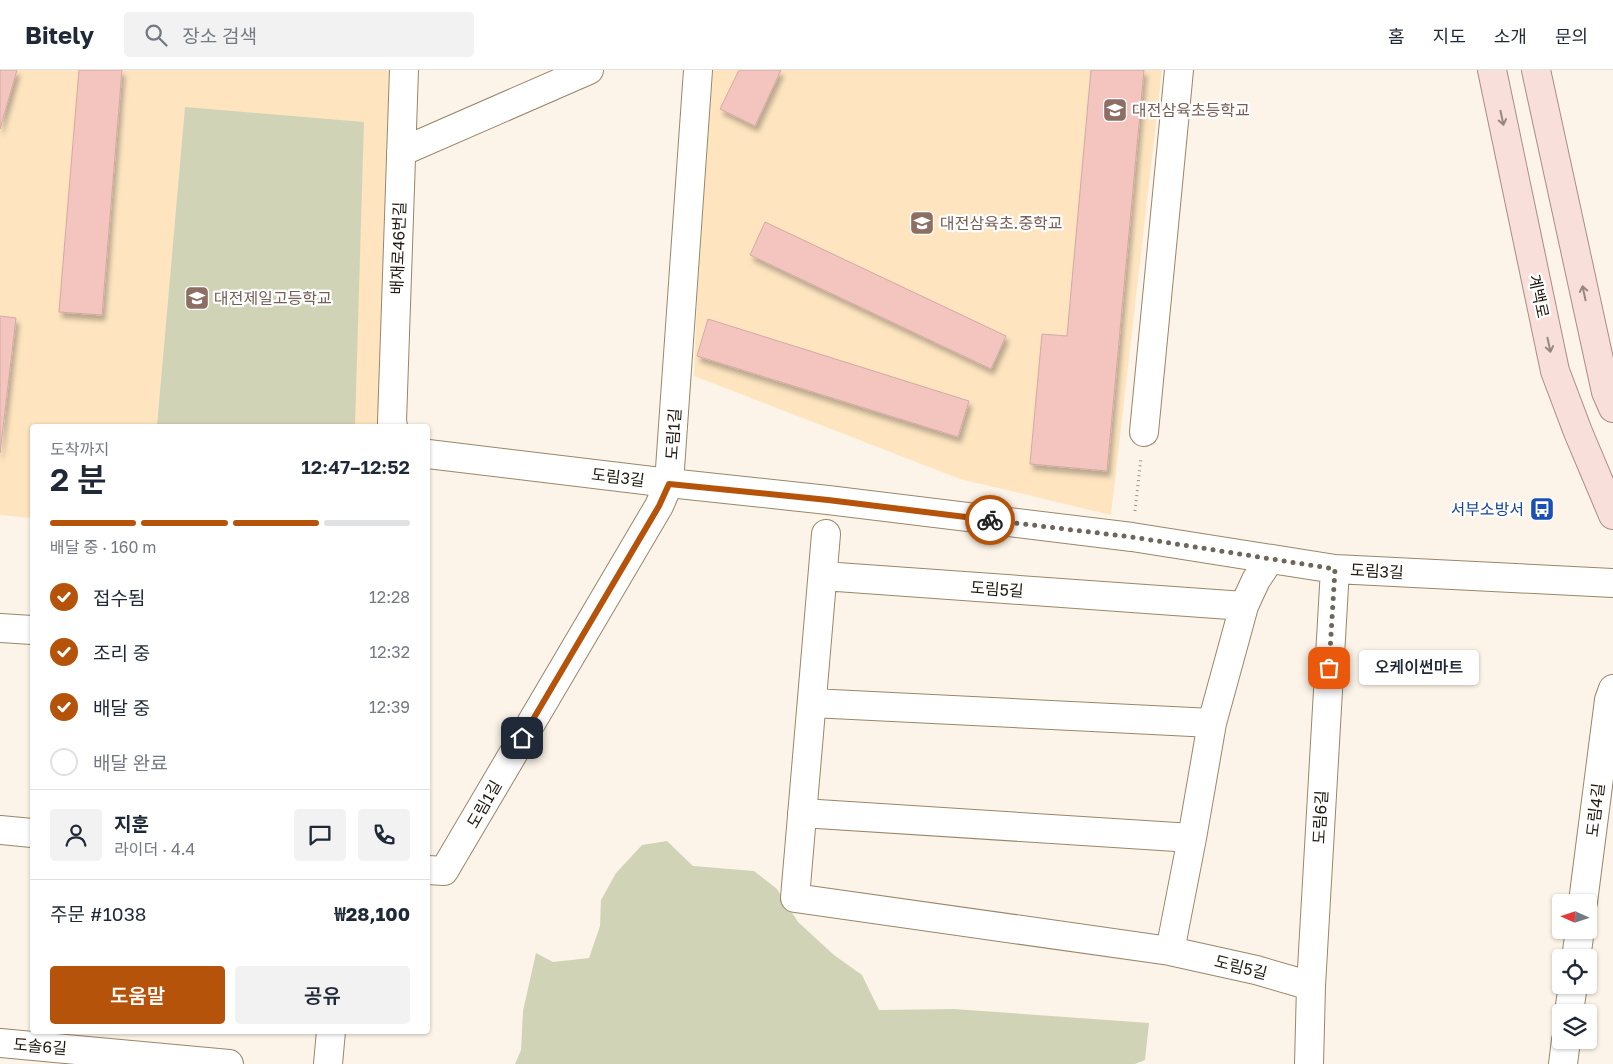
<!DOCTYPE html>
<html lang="ko">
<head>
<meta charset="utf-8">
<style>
  body { margin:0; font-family:"Golos Text","Noto Sans KR",sans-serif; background:#f2f2f3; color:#1f2937; height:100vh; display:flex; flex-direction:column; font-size:19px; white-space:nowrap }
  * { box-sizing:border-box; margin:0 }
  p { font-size:16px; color:#747a83 }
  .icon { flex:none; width:28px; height:28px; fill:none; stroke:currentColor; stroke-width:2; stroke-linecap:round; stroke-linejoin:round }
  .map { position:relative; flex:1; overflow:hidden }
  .sheet { position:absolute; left:30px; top:354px; width:400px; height:610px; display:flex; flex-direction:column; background:#fff; border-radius:5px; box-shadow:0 1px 4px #0004 }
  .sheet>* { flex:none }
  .needle { width:32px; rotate:273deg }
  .tools { position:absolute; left:1552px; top:824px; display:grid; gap:10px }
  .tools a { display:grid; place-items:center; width:45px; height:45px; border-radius:5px; background:#fff; box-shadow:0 1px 4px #0004; font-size:25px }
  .pin { position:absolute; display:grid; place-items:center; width:42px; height:42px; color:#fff; margin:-21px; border-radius:10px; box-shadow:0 2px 8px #0006 }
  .courier { position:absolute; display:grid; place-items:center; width:50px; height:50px; margin:-25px; border:4px solid #b45309; border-radius:50%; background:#fff; color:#222; box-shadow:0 1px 6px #0007 }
  .bubble { position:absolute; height:35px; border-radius:5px; background:#fff; box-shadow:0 1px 4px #0004; font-size:16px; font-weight:600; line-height:35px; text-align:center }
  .headline em { font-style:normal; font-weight:600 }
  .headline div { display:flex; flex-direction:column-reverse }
  .headline { display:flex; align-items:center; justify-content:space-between; height:85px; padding:0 20px }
  h1 { font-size:32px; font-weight:600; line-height:38px }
  .bar { display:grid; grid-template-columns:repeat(4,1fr); gap:8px 5px; align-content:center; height:60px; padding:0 20px }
  .bar i { height:6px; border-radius:4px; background:#e0e1e3 }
  .bar .on { background:#b45309 }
  .bar p { grid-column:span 4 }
  .line { display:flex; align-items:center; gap:12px; padding:0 20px; border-top:1px solid #e0e1e3 }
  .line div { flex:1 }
  .round { display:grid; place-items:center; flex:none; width:52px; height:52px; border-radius:5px; background:#f2f2f3 }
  ol { padding:0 20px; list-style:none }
  li { display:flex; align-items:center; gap:15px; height:55px }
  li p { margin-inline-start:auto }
  li .icon { padding:5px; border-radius:50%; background:#b45309; color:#fff; stroke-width:4 }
  li:last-child { color:#747a83 }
  li i { width:28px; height:28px; border:2px solid #e0e1e3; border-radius:50% }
  .cta { display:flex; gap:10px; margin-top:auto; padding:10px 20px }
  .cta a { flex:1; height:58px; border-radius:5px; background:#b45309; color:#fff; font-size:20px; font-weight:600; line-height:58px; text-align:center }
  .cta a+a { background:#f2f2f3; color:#1f2937 }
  header { display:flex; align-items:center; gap:30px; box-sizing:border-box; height:70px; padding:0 25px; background:#fff; border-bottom:1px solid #e0e1e3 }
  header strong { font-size:24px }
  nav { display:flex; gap:28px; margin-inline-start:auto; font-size:18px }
  .search { width:350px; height:45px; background:#f2f2f3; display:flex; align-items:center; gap:12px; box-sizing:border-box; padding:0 18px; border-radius:5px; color:#747a83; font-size:19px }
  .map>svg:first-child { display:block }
</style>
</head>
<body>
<header>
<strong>Bitely</strong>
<div class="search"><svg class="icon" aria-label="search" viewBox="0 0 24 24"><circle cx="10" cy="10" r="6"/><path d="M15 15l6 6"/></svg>장소 검색</div>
<nav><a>홈</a><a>지도</a><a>소개</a><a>문의</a></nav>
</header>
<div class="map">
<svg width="1613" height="994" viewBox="0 0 1613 994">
  <defs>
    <filter id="shadow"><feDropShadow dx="3" dy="5.5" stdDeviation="2.5" flood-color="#0004"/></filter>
  </defs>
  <rect width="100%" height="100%" fill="#fcf4e8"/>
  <path fill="#fee5c0" d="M0 0H398L384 356H32V448L0 445Z
    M706 0H1162L1111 445 960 409 694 306Z"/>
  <path fill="#d1d3b7" d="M185 37 364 52 355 356H157Z
    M667 771 693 796 754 801 777 819 798 852 834 885 862 905 879 940 954 939 1149 953 1145 990 1135 994H515L521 980 523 941 536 883 553 892 589 888 600 856 601 830 616 803 642 775Z"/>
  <path fill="#f4c4bf" stroke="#d1aaa6" filter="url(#shadow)" d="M0 0H17L0 59Z
    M79 0H122L102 245 59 242Z
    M739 0H781L755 56 720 39Z
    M1091 0H1144L1107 401 1030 394 1042 264 1067 266Z
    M765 152 1006 266 991 299 750 185Z
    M0 246 16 248 0 383Z
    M708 249 969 331 958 367 697 286Z"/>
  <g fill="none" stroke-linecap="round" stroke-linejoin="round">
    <defs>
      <path id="minor" d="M401 82 589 0
        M393 356 392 352 404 0
        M1144 362 1179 0
        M428 384 669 413 828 430 1132 467 1335 499 1613 513
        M826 464 795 828 1170 881 1256 900 1311 916
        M823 506 1244 536
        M0 558 32 560
        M812 633 1212 653
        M802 743 1192 768
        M0 760 32 763
        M428 800 444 801 659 436 669 413 698 0
        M1583 832 1609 630 1613 619
        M1170 881 1192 768 1212 653 1244 536 1256 510 1270 489
        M1576 888 1580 860
        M1569 942 1573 915
        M0 973 229 994
        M328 994 331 961
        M1309 994 1311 916 1335 499
        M1563 994 1566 970"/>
      <path id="major" d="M1492 0 1555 301 1578 362 1613 445
        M1536 0 1606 322 1613 338"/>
    </defs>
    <use href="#minor" stroke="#99866a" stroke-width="30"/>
    <use href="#major" stroke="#aa8c82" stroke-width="30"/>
    <path stroke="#999186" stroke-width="3" stroke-dasharray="1 4" stroke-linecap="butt" d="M1135 441 1141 388"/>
    <use href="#minor" stroke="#fff" stroke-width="28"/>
    <use href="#major" stroke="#f8dfd9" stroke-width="28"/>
  </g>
  <defs><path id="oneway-shaft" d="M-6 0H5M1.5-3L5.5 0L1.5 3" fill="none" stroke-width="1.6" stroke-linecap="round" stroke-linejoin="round" transform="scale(1.25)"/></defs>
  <g stroke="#97867e">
    <use href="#oneway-shaft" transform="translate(1502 48) rotate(78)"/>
    <use href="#oneway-shaft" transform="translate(1584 223) rotate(-102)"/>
    <use href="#oneway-shaft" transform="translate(1549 275) rotate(78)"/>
  </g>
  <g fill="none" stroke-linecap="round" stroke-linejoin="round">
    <path stroke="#6e665b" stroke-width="5" stroke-dasharray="0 9" d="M990 450 1132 467 1335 499 1329 598"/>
    <path stroke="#b45309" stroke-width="6" d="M522 668 659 436 669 414 828 430 990 450"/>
  </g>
  <defs>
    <symbol id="school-square" viewBox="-11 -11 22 22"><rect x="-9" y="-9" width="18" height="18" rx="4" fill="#8d6e63" stroke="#fff"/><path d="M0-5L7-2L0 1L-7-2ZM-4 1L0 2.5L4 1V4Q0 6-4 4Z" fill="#fff"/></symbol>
    <symbol id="bus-square" viewBox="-11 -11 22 22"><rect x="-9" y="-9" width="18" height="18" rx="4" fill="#1a4fb4" stroke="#fff"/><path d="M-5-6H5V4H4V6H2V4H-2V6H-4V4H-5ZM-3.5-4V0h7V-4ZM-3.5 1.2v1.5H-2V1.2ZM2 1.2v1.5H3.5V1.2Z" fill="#fff"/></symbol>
  </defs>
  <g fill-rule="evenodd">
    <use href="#school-square" x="1101" y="26" width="28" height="28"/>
    <use href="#school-square" x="908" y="139" width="28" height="28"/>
    <use href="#school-square" x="183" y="214" width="28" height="28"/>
    <use href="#bus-square" x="1528" y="425" width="28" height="28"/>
  </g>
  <g text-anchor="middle" stroke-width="4.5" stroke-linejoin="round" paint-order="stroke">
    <g font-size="16" fill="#785e54" stroke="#fff" text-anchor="start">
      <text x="1132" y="46">대전삼육초등학교</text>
      <text x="940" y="159">대전삼육초.중학교</text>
      <text x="214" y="234">대전제일고등학교</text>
    </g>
    <g font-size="16" fill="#211a0f" stroke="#fff">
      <text transform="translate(398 178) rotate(-88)" y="6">배재로46번길</text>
      <text transform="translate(1539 226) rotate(78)" y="6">계백로</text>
      <text transform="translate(673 364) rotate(-86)" y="6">도림1길</text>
      <text transform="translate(618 407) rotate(7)" y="6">도림3길</text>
      <text transform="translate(1377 501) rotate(3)" y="6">도림3길</text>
      <text transform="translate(997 519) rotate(4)" y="6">도림5길</text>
      <text transform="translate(484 734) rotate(-60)" y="6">도림1길</text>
      <text transform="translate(1595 740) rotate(-83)" y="6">도림4길</text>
      <text transform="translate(1320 747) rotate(-87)" y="6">도림6길</text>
      <text transform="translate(1241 897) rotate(14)" y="6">도림5길</text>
      <text transform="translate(40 976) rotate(5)" y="6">도솔6길</text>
    </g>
    <g font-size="16" fill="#164399" stroke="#fff" text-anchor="end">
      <text x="1524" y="445">서부소방서</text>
    </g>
  </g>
</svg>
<div class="tools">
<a><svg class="needle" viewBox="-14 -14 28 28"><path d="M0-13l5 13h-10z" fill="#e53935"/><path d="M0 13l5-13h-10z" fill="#747a83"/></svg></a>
<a><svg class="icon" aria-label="locate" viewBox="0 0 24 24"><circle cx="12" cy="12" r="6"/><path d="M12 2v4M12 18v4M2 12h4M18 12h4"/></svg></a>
<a><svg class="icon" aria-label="layers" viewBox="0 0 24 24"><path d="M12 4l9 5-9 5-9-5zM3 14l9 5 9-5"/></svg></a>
</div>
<div class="pin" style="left:1329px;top:598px;background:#ea580c"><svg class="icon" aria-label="bag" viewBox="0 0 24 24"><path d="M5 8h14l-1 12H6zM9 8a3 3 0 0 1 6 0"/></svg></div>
<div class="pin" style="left:522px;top:668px;background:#1f2937"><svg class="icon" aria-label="home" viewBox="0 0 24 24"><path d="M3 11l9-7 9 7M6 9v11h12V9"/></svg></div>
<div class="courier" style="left:990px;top:450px"><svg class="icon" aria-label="bike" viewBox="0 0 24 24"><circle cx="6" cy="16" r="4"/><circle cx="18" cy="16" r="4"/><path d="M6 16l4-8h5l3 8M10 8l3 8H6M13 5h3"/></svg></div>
<div class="bubble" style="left:1359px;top:580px;width:120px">오케이썬마트</div>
<section class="sheet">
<div class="headline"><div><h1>2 분</h1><p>도착까지</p></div><em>12:47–12:52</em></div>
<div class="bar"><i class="on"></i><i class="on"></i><i class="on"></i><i></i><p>배달 중 · 160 m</p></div>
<ol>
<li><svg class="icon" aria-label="check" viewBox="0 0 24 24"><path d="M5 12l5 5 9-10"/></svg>접수됨<p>12:28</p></li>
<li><svg class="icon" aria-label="check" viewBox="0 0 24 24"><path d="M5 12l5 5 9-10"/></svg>조리 중<p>12:32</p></li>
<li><svg class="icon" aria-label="check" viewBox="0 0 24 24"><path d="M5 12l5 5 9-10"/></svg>배달 중<p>12:39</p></li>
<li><i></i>배달 완료</li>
</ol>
<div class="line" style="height:90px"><a class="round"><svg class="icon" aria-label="person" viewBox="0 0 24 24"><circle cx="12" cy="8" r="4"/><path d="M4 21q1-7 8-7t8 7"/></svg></a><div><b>지훈</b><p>라이더 · 4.4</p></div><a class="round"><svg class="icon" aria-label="chat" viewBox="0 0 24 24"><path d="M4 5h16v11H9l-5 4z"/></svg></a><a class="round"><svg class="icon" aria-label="phone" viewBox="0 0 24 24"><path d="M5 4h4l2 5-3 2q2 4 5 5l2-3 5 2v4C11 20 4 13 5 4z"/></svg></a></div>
<div class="line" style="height:65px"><div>주문 #1038</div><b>₩28,100</b></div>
<div class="cta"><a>도움말</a><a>공유</a></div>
</section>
</div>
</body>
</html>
